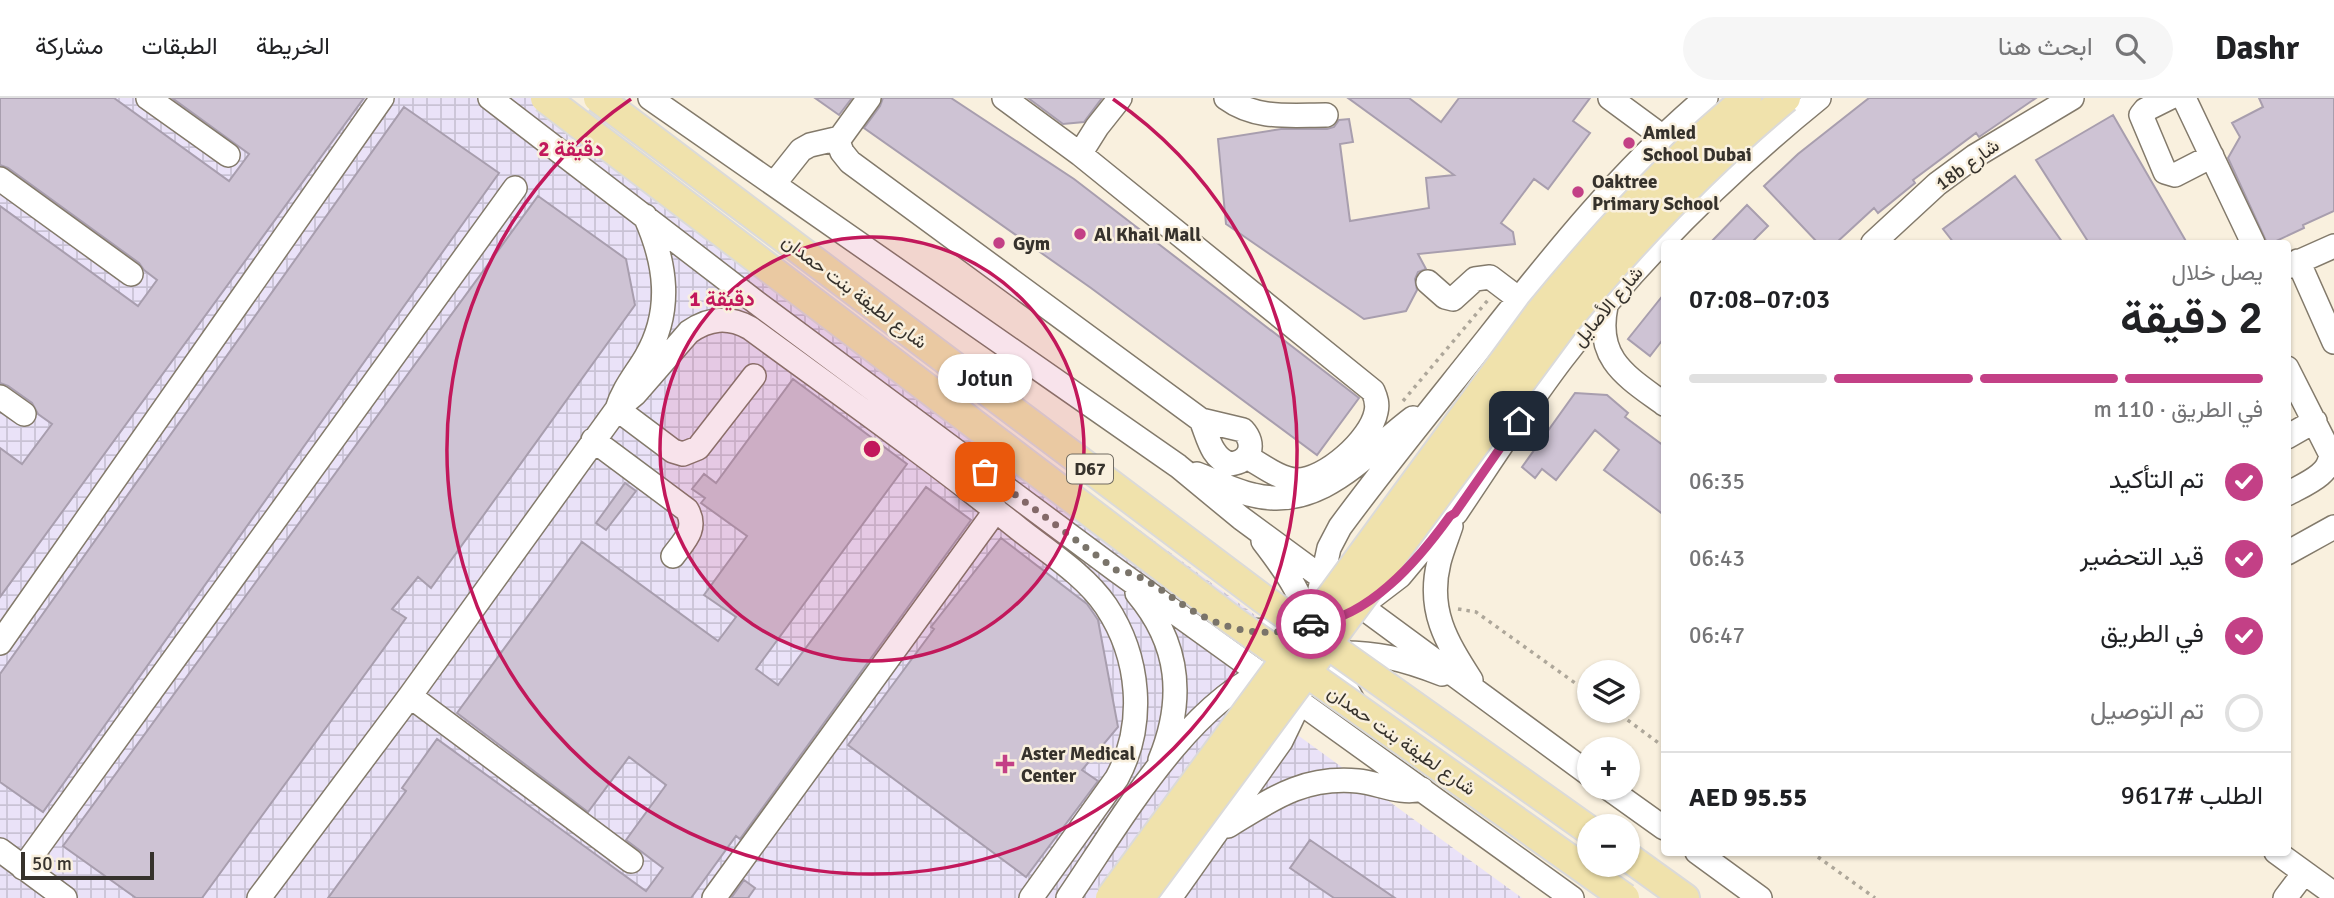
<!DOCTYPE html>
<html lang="ar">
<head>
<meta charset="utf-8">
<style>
  body { margin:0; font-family:Signika,Vazirmatn,sans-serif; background:#f6f6f6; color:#202124; direction:rtl; height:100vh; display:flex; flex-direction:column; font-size:26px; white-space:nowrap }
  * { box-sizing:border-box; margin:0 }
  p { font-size:23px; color:#757577 }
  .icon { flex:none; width:38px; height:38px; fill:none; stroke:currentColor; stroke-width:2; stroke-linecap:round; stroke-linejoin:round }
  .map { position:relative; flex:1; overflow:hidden; direction:ltr }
  .sheet { position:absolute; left:1661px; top:142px; width:630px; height:616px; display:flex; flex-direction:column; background:#fff; border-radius:7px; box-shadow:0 2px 5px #0004; direction:rtl }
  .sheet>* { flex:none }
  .buttons { position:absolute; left:1577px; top:562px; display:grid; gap:14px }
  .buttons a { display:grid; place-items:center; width:63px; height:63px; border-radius:50%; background:#fff; box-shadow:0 2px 5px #0004; font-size:35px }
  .scale { position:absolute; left:21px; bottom:18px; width:133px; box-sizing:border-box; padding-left:7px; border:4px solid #36322c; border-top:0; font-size:19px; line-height:24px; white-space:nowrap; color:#36322c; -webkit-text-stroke:5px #f9f0de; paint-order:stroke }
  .pin { position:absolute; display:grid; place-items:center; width:60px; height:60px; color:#fff; margin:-30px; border-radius:14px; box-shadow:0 4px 10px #0006 }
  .courier { position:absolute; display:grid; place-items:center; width:70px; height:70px; margin:-35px; border:5px solid #c34086; border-radius:50%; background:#fff; color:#222; box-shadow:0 2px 9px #0007 }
  .bubble { position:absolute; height:49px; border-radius:24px; background:#fff; box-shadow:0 2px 5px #0004; font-size:23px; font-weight:600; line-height:49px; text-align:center; direction:rtl }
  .overview em { font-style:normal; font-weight:600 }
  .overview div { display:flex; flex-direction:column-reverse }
  .overview { display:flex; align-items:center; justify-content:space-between; height:119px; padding:0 28px }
  h1 { font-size:46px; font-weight:600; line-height:52px }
  .bar { display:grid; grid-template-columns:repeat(4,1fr); gap:10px 7px; align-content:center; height:84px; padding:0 28px }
  .bar i { height:9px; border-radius:5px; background:#e0e0e0 }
  .bar .selected { background:#c34086 }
  .bar p { grid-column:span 4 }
  .line { display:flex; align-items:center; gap:18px; padding:0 28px; border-top:2px solid #e0e0e0 }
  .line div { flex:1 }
  ol { padding:0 28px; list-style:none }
  li { display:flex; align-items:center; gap:21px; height:77px }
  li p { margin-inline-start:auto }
  li .icon { padding:7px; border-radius:50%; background:#c34086; color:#fff; stroke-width:4 }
  li:last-child { color:#757577 }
  li i { width:38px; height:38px; border:4px solid #e0e0e0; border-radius:50% }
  header { display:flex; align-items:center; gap:42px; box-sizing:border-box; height:98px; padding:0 35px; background:#fff; border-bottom:2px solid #e0e0e0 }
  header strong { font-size:33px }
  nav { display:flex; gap:38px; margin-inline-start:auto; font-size:24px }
  .search { width:490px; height:63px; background:#f6f6f6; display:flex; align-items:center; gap:18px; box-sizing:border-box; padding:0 24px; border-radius:38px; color:#757577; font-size:26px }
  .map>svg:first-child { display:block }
</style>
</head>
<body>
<header>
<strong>Dashr</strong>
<div class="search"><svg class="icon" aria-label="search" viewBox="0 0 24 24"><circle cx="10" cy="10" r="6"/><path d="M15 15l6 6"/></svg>ابحث هنا</div>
<nav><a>الخريطة</a><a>الطبقات</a><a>مشاركة</a></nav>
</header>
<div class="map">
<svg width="2334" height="800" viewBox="0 0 2334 800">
  <defs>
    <pattern id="industrial-grid" width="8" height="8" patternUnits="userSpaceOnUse" patternTransform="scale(1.75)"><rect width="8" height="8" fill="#eae2f8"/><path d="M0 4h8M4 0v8" fill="none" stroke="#c9c2d5"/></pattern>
  </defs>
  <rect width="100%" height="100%" fill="#f9f0de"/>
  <path fill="url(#industrial-grid)" d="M0 0H553L1297 548 1255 606 1522 800H0Z"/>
  <path fill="#cec3d4" stroke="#a89eae" stroke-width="2" d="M0 0H114L229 83 249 56 172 0H364L0 499V350L22 366 52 326 38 316 32 305 8 288 0 285V108L138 208 157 182 144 172 139 165 8 70 0 67Z
    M815 0H852L839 17Z
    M883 0H951L1074 81 1359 300 1317 357 1091 190 864 30 880 8Z
    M1028 0H1102L1084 24 1063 26Z
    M1348 0H1409L1441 24 1459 0H1590L1573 23 1590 35 1548 91 1534 81 1501 125 1513 134 1515 146 1418 156 1426 171 1418 174 1415 181 1417 192 1406 213 1364 221 1226 126 1218 41 1281 31H1327L1334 29 1339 22 1349 21 1353 44 1340 46 1350 123 1429 110 1426 80 1454 77Z
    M1869 0H2036L1979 39 1976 35 1913 82 1915 85 1878 115 1874 110 1836 145H1818L1764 88 1798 56Z
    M2259 0H2334V113L2303 127 2304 130 2272 145H2267L2228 60 2240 39 2232 25 2263 9Z
    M404 9 499 75 43 714 0 684V576Z
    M2113 17 2187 145H2089L2036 62Z
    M2015 78 2063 145H1954L1943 131Z
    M538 98 626 161 635 207 431 490 418 479 392 511 406 520 202 800H136L63 748Z
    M1747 107 1768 128 1751 145H1710Z
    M1664 196V240L1650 258 1628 241Z
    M793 281 907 366 756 571 778 587 926 389 971 422 740 741 736 738 691 800H328L406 693 402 690 437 641 646 793 663 770 626 742 666 687 629 659 588 714 457 615 582 444 718 543 736 519 704 497 747 438 701 405 705 400 692 391 704 376 716 385Z
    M1575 295 1607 297 1628 315 1625 319 1664 348V417L1604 372 1619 352 1595 332 1556 382 1542 371 1535 380 1522 369Z
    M625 385 636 393 606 432 596 425Z
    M1001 440 1087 506 1094 516 1098 522 1118 629 1082 672 1098 683 1026 779 848 647 934 531 931 529Z
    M1310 742 1395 800H1334L1290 770Z
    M744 782 755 790 748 800H731Z"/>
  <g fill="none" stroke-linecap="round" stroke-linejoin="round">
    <defs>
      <path id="minor" d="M148 0 228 57
        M490 0 757 205 1116 472 1572 800
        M650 0 1178 368 1241 420 1589 676
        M1004 0 1080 56 1373 293C1376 300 1378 306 1376 314 1371 341 1325 383 1296 382 1279 381 1262 367 1247 359
        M1226 0C1256 22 1291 17 1326 17
        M1610 0 1663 39
        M2169 0 2145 12 2141 17 2165 74 2175 77 2212 58
        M2184 0 2253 145
        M837 41 842 54 850 64 1201 322
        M1080 56 1097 29 1120 0
        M0 81 131 176
        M774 86 801 52 810 47 840 40 869 0
        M1873 145 1937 86 1975 58 2072 0
        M2298 163 2334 244
        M2287 169 2334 148
        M1428 184 1445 199 1453 201 1475 181 1490 179 1519 201
        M1606 208C1595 261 1626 278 1664 306
        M2287 270 2330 355C2333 376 2303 387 2287 396
        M0 299 24 316
        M617 311 635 296 689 234C709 220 728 218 750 230 840 296 932 361 1019 431 1048 454 1085 477 1106 508 1140 559 1146 626 1117 680L1031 800
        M617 311 673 353 683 356 698 350 754 278
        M1201 322 1243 332C1256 346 1251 364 1230 366 1211 360 1208 338 1201 322Z
        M2287 339 2315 323
        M593 342 687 412C698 431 684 443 673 458
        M1197 376C1215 383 1234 393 1253 397 1320 414 1365 356 1413 320
        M1451 428C1447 440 1442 452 1439 464 1427 512 1446 543 1471 582
        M1263 443C1283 469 1311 506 1309 540
        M2287 455 2334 429
        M1320 491 1329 450 1340 429C1387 365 1438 303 1488 240 1555 155 1623 70 1706 0
        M1137 495C1180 546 1185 601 1160 662
        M1362 507 1400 478 1450 418 1456 415C1491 363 1524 311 1562 261 1636 164 1724 77 1819 0
        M1240 532 1285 533 1314 526
        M1324 542 1341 581 1356 608
        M0 545 382 0
        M1336 555C1376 554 1404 561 1442 576
        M410 598 631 763
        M1608 690 1664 730
        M1228 728C1272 701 1303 678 1358 683 1378 685 1401 697 1422 691
        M0 752 65 800
        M1697 754 1760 800
        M2276 754 2334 796
        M23 770 515 90
        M259 800 410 598 617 311C623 291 636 276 646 259 673 212 666 165 645 118
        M714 800 996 412
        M1068 800C1119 726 1187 604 1272 571
        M1170 800 1281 643 1293 618 1302 591
        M2285 800 2304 775"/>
      <path id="major" d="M1628 759 1685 800"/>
    </defs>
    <use href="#minor" stroke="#837a6b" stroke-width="26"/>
    <use href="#major" stroke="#dbdad9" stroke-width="32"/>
    <path stroke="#aea79a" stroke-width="3.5" stroke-dasharray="3.5 5" stroke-linecap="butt" d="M1403 303 1488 202
      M1458 511 1476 514 1589 595
      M1614 612 1664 649
      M1811 754 1875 800"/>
    <use href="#minor" stroke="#fff" stroke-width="23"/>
    <use href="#major" stroke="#f0e2ac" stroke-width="28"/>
    <defs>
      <path id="major-bridge" d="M545 0 1232 522 1625 800
        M598 0 1262 500 1589 732
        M1110 800 1540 214C1603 137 1670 63 1747 0
        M1140 800 1563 227C1631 145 1704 68 1786 0"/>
    </defs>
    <use href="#major-bridge" stroke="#dbdad9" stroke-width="32" stroke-linecap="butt"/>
    <use href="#major-bridge" stroke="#f0e2ac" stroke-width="28"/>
  </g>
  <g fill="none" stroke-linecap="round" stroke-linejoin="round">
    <path stroke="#7a746a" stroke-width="7" stroke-dasharray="0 12.6" d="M985 374 1116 472C1139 475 1155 488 1173 500 1206 524 1244 539 1285 533 1294 531 1303 528 1311 526"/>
    <path stroke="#c34086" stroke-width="9" d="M1311 526C1369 521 1419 461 1450 418L1455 415 1519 323"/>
  </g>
  <circle cx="872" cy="351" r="212" fill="#c2185b" fill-opacity=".12"/>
  <g fill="none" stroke="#c2185b" stroke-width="3.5">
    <circle cx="872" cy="351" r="212"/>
    <path d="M1113 1A425 425 0 1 1 631 1"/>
  </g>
  <g fill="#c34086" stroke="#f9f0de" stroke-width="2.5">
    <circle cx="1629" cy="45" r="7"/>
    <circle cx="1578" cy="94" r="7"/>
    <circle cx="1080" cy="136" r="7"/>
    <circle cx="999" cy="145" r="7"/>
    <path d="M1001.5 655.5h7v7h7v7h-7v7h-7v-7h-7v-7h7z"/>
  </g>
  <g text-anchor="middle" stroke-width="5" stroke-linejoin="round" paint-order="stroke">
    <rect fill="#f9f0de" stroke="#706b61" stroke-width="2" x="1067" y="356.5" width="46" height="29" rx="5"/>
    <g font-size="18" font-weight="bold" fill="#36322c">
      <text x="1090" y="377">D67</text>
    </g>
    <g font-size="19" font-weight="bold" fill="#36322c" stroke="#f9f0de" text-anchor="start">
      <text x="1643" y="41">Amled<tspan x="1643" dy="22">School Dubai</tspan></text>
      <text x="1592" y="90">Oaktree<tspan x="1592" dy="22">Primary School</tspan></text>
      <text x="1094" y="143">Al Khail Mall</text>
      <text x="1013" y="152">Gym</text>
      <text x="1021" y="662">Aster Medical<tspan x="1021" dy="22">Center</tspan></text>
    </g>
    <g font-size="19" fill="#36322c" stroke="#f9f0de">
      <text transform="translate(1967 66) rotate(-36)" y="7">18b شارع</text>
      <text transform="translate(855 193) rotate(37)" y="7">شارع لطيفة بنت حمدان</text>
      <text transform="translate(1607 208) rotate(-50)" y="7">شارع الأصايل</text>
      <text transform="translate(1402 642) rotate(35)" y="7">شارع لطيفة بنت حمدان</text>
    </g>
  </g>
  <circle cx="872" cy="351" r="10" fill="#c2185b" stroke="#f9f0de" stroke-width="3.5"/>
  <g font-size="21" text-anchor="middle" font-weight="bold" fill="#c2185b" stroke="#f9f0de" stroke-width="5" stroke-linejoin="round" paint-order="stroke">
    <text x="571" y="58">2 دقيقة</text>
    <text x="722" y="208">1 دقيقة</text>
  </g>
</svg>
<div class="buttons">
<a><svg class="icon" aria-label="layers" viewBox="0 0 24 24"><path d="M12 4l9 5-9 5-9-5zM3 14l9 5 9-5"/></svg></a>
<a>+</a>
<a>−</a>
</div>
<div class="scale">50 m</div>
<div class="pin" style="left:985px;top:374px;background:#ea580c"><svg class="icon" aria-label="bag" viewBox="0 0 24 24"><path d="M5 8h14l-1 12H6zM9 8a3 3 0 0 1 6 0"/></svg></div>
<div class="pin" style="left:1519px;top:323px;background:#1f2937"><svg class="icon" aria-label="home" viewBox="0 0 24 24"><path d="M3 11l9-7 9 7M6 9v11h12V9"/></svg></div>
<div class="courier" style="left:1311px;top:526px"><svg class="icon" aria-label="car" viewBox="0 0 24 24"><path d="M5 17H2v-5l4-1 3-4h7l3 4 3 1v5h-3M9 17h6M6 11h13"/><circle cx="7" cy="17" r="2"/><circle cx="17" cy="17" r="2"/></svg></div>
<div class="bubble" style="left:938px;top:256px;width:94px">Jotun</div>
<section class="sheet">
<div class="overview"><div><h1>2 دقيقة</h1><p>يصل خلال</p></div><em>07:03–07:08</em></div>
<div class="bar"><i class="selected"></i><i class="selected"></i><i class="selected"></i><i></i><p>في الطريق · 110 m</p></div>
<ol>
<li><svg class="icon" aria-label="check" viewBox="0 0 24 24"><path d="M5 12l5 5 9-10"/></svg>تم التأكيد<p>06:35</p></li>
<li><svg class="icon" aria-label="check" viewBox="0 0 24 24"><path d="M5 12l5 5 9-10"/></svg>قيد التحضير<p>06:43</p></li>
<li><svg class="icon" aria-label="check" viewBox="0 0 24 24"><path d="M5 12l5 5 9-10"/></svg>في الطريق<p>06:47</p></li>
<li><i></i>تم التوصيل</li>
</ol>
<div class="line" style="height:91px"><div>الطلب #9617</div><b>AED 95.55</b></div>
</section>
</div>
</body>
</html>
